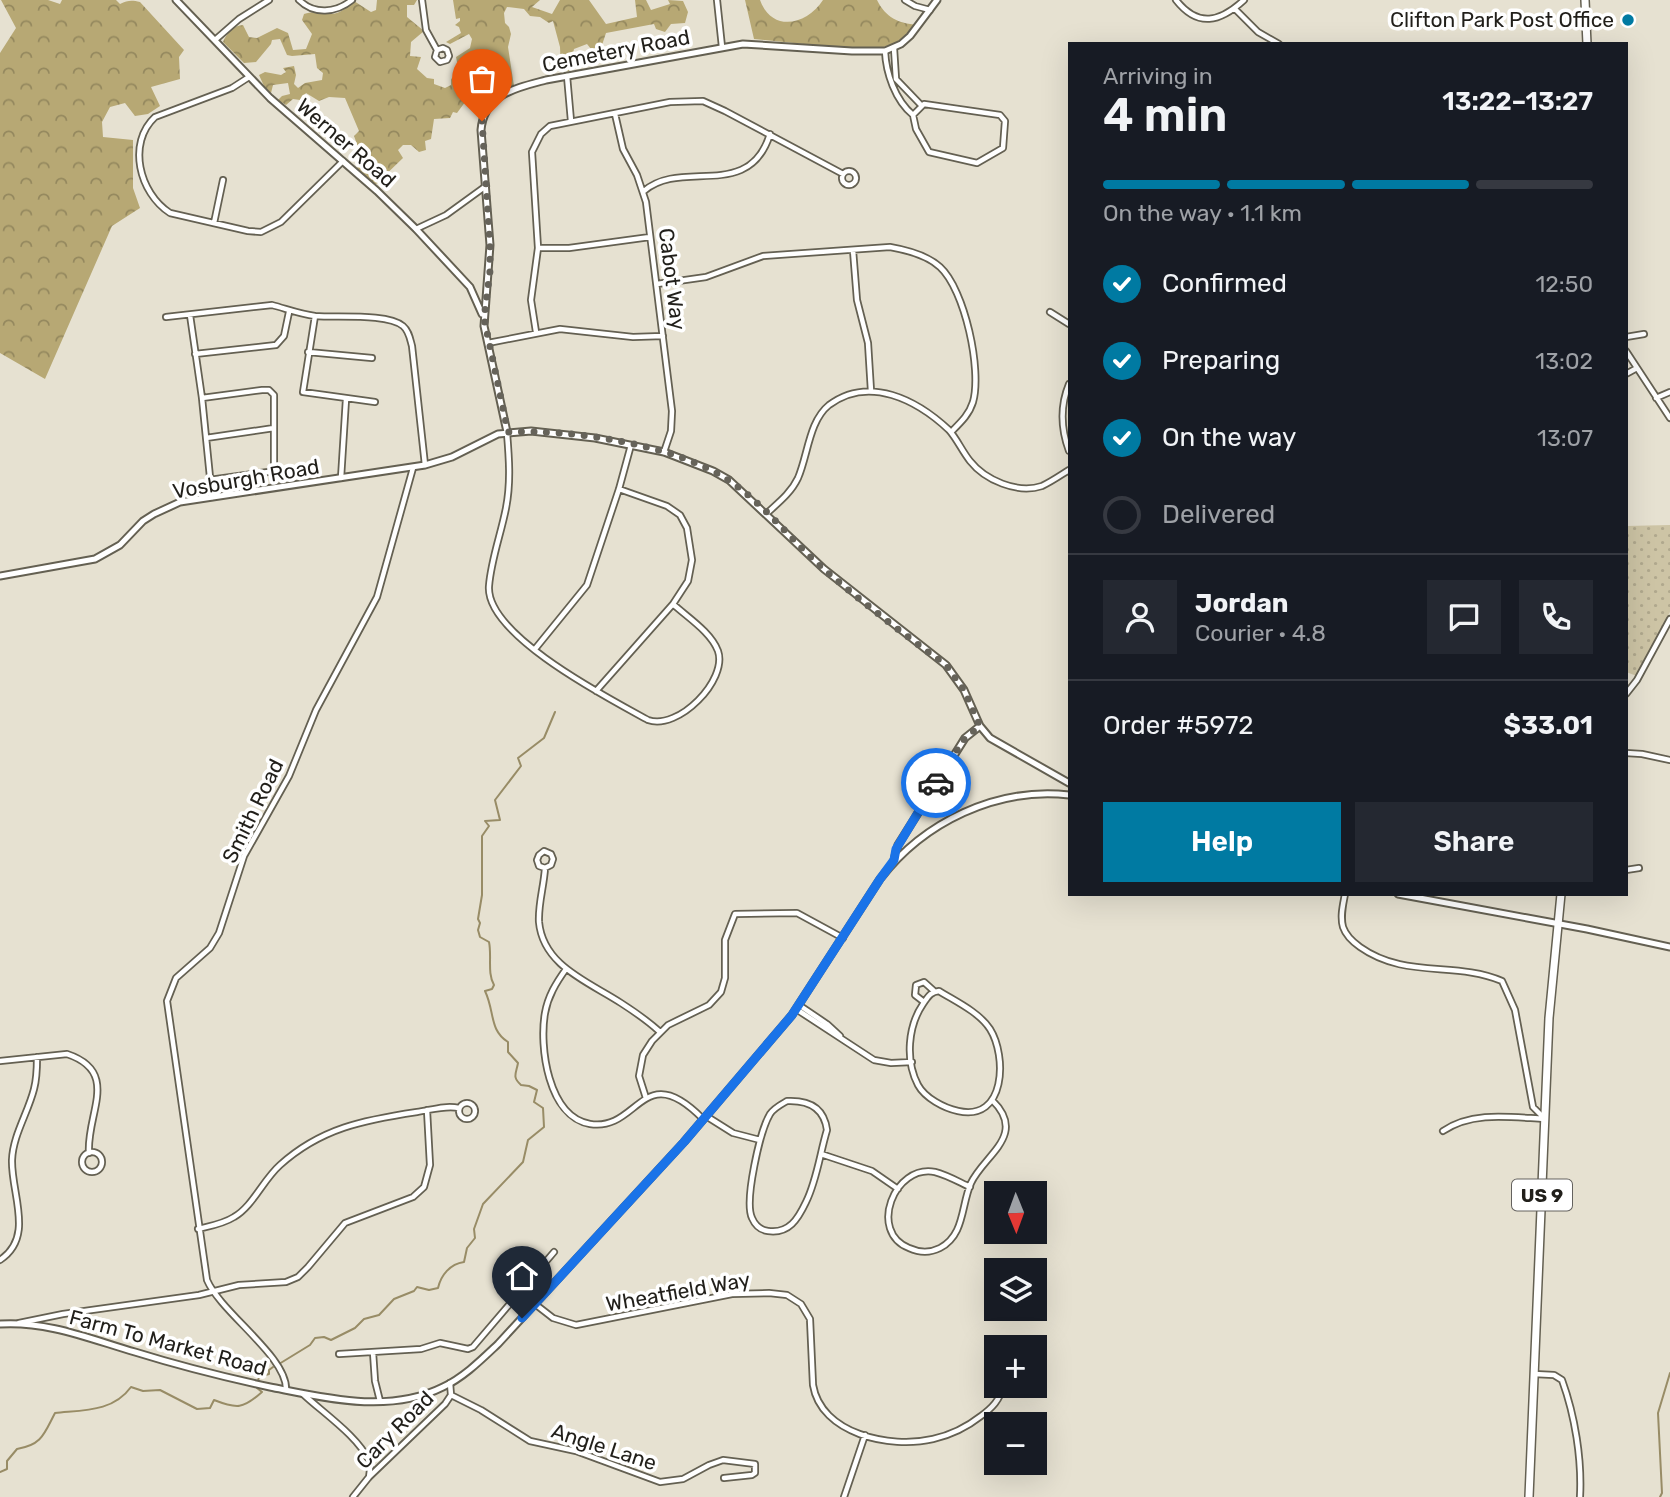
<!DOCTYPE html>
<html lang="en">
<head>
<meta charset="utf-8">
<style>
  body { margin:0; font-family:Rubik,sans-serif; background:#242831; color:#f1f3f6; height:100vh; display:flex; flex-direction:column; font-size:26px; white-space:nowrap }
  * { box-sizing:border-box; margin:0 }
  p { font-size:23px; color:#9ea1a6 }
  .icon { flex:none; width:38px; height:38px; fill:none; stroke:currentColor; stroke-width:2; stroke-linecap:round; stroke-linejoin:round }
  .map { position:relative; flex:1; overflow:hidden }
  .details { position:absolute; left:1068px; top:42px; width:560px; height:854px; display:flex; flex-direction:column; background:#171b24; border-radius:0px; box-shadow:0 7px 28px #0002 }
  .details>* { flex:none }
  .needle { width:46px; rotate:179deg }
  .fabs { position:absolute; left:984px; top:1181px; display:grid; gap:14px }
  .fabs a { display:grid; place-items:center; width:63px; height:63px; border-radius:0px; background:#171b24; box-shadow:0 7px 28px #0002; font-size:35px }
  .pin { position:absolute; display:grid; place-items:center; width:60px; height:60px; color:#fff; margin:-72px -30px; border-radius:50% 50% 50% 0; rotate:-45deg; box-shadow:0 0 7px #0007 }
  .pin .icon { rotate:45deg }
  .courier { position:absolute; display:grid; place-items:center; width:70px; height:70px; margin:-35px; border:5px solid #1a73e8; border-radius:50%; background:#fff; color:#222; box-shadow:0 2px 9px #0007 }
  .overview em { font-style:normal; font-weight:600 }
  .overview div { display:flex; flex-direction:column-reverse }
  .overview { display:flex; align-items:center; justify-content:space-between; height:119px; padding:0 35px }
  h1 { font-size:46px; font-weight:600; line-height:52px }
  .bar { display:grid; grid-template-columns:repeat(4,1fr); gap:10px 7px; align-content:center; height:84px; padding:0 35px }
  .bar i { height:9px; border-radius:5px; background:#363941 }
  .bar .on { background:#007aa2 }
  .bar p { grid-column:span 4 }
  .line { display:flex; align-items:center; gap:18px; padding:0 35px; border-top:2px solid #363941 }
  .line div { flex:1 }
  .round { display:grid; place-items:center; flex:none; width:74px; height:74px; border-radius:0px; background:#242831 }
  ol { padding:0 35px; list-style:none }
  li { display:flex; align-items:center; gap:21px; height:77px }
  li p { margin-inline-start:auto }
  li .icon { padding:7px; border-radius:50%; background:#007aa2; color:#fff; stroke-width:4 }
  li:last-child { color:#9ea1a6 }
  li i { width:38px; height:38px; border:4px solid #363941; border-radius:50% }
  .action { display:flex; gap:14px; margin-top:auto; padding:14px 35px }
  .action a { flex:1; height:80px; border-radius:0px; background:#007aa2; color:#fff; font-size:28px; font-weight:600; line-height:80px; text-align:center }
  .action a+a { background:#242831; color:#f1f3f6 }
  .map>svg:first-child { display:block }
</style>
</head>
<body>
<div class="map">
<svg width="1670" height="1497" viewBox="0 0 1670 1497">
  <defs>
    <pattern id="grass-dots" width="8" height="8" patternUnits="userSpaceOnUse" patternTransform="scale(1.75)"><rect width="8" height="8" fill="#cdc4a5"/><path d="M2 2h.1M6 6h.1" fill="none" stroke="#b0a88d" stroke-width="1.8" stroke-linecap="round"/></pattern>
    <pattern id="forest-crowns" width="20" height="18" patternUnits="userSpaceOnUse" patternTransform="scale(1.75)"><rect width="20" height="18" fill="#b7a874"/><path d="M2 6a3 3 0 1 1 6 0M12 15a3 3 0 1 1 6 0" fill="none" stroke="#94885e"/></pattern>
  </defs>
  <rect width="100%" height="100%" fill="#e6e1d1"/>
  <path fill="url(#grass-dots)" d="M1670 525V612L1637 676 1626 672V526Z"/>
  <path fill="url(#forest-crowns)" d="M1 0H48L60 4 62 0H116L120 4C128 0 132 0 140 2L184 50 179 57 180 79 151 87 160 106 148 114 135 116 125 103 110 107 102 122 103 137 133 140V188L140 208 112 226 45 379 0 353V53L16 28Z
    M377 0H417L414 5H407V17L424 31 411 42 410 56 421 57 417 69 427 78 434 79V84L445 88 451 85V78L455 84 462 86 468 84 469 77 465 74 467 67 464 62H457L456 57 470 48 472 39 469 34 450 44 446 42 461 33 459 27 455 25 460 21V18L456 19 453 0H540L532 7 552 14 560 0H589L606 24 637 17 635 0H646L651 10 670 4 668 0 683 1 688 12 685 23 671 24 665 32 656 29 654 24 606 33 600 51 591 49 587 44 574 49 569 71 561 72 560 47 553 21 549 23 540 17 530 16 524 9 507 7 504 13 505 23 509 27 511 34 508 47 514 86C493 87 501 103 471 94L457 113 453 112 450 118 434 119 431 139 425 141 426 150 419 152 411 145H403L398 150 403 158 375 185 357 168 363 161 354 136 359 131 345 98 329 97 319 101 306 93 300 100 293 99 286 105 278 100 282 96 290 94 288 83 273 85 271 93 264 86 259 75 265 72 281 75 286 72 283 68 294 66 296 75 294 84 298 88 305 83 322 80 323 73 317 68 315 54 292 56 287 55 280 39 272 40 271 44 256 62 244 63 223 42C226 34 234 25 243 25L249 37 257 38 277 28 288 33 293 50 306 49 312 34 302 20 304 14C324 7 330 25 354 1L371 12 376 10Z
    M745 0H760C772 33 807 25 823 0H877C886 18 898 23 917 25L896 43 881 48H843L754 39Z"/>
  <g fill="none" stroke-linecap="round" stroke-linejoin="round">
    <path stroke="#988c66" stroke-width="2" d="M279 1364 310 1345 315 1338 324 1337 331 1340 355 1328 364 1319 379 1315 394 1299 414 1291 417 1287 429 1290 438 1288C441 1275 450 1264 464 1262L467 1248 475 1238 474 1229 483 1204 523 1162 528 1140 544 1127 543 1108 534 1102 537 1090 529 1086 521 1085C512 1077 516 1074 518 1063L508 1052V1042C489 1030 495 1012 485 991L492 989 494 985C487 973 492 956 489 942L480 937 478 930 480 923 478 919 482 895V836L489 826 485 821 500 820 495 800 521 766 518 758 544 738 555 712
      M258 1381 259 1377 269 1374V1370L273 1367
      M0 1472 7 1469V1461L17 1449C42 1445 44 1434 55 1413 83 1410 113 1412 131 1387L143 1391 160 1390 197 1409 210 1408 214 1400C237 1409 243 1409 262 1392L257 1388
      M1660 1497 1662 1493 1658 1413 1670 1373"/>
    <defs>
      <path id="minor" d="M299 0C314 15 336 13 352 0
        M422 0 426 30 437 50 435 57 440 62 447 60 449 56 447 50 443 48 437 50
        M717 0 722 47
        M905 0 915 6 930 10
        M1176 0C1198 28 1220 22 1244 0
        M1235 9 1258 32 1279 44
        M215 40 239 19 269 0
        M894 48 896 79 921 105
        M885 51C886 73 895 100 913 115
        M567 76 571 121
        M249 77 232 88 155 117C127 143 139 193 170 213L248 231 261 232 281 222 343 161
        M924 104 1000 115 1005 121 1003 148 977 163 929 152 916 129 913 115Z
        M615 114 623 149 637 175 646 202 672 411 671 431 664 452
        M842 178a7 7 0 1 1 14 0a7 7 0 1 1-14 0Z
        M644 191C682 158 749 202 770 134
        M214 223 223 180
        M416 229 446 215 486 186
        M538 248H569L650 237
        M853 250 857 300 868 343 871 391
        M657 284 706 277 763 256 890 247C907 250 927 255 940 267 965 290 982 370 973 402 969 415 960 423 951 432
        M1050 312 1069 324
        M190 315 202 398 212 497
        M315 316 303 392 375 402
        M166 317 272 305C287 309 300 314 315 316 337 318 387 313 403 326 409 331 410 339 412 346L425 465
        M536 332 531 300 538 248 532 152 541 134 550 126 670 102 703 101 725 111 843 174
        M1626 337 1644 334
        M488 343 560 329 633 337 663 336
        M1626 351 1670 418
        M308 352 372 358
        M195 354 276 345 284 336 289 312
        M1626 374 1637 368
        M1069 384C1060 406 1061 429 1069 451
        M202 398 262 390H269L274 395V468L268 472 209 480
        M1656 398 1670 392
        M507 433C509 457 511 483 506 508 501 534 491 560 489 586 485 635 610 699 648 720 678 731 728 680 718 651 711 632 687 617 673 604
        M206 438 274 428
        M341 478 346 399
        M766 514C778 503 791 493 798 478 808 455 809 421 829 405 869 375 917 400 949 430 957 439 962 451 970 461 985 480 1017 494 1042 486 1051 482 1061 475 1069 470
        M535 649 587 585 619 489 631 445
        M596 691 673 604 688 581 692 560 687 528 680 515 667 506 619 489
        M1626 694 1637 680 1670 619
        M1626 753 1642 754 1670 760
        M545 868 539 866 537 860 539 855 544 851 551 854 553 859 551 865 545 868C544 886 538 904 539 922 543 966 589 982 621 1003 635 1012 648 1021 660 1032
        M1626 870 1639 868
        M1345 894C1343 905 1340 916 1343 927 1346 936 1353 942 1360 947 1405 979 1455 961 1502 981L1515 1010 1533 1107 1544 1118
        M566 969C556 983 548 996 545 1013 539 1046 548 1117 590 1124 639 1132 642 1057 703 1119
        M939 991C955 1001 979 1012 990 1029 1007 1056 1006 1122 958 1111 944 1108 925 1098 918 1085 905 1060 908 1026 923 1004 928 997 930 992 939 991Z
        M924 1002 915 995 916 985 924 982 934 991
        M799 1005 827 1024 840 1036
        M796 1009 874 1060 891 1063 912 1062
        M0 1061 67 1054C121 1072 86 1114 89 1153
        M646 1098 639 1076 643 1055 652 1041 668 1025 709 1005 721 992 725 978V940L735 914 797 913 843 938
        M787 1101C808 1100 824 1107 827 1130 820 1153 817 1180 806 1202 798 1219 789 1234 768 1231 760 1230 755 1225 752 1218 744 1201 760 1131 770 1114 774 1108 780 1105 787 1101Z
        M459 1111a8 8 0 1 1 16 0a8 8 0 1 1-16 0Z
        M706 1116 733 1133 760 1140
        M1443 1131C1472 1111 1510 1117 1544 1119
        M82 1162a10 10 0 1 1 20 0a10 10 0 1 1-20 0Z
        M821 1154 872 1171 898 1189
        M970 1187C959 1182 947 1175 935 1172 894 1164 868 1232 909 1248 920 1253 930 1253 940 1248 965 1235 961 1205 971 1183 984 1155 1028 1135 992 1100
        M198 1229C210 1226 223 1224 234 1217 253 1206 263 1180 280 1165 321 1128 364 1120 417 1112 431 1110 445 1105 459 1108
        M0 1260C35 1237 11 1194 12 1160 13 1135 28 1113 34 1089 37 1078 37 1068 37 1057
        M535 1304 553 1318 576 1325 732 1294 769 1293 787 1295 801 1304 810 1319 813 1385C821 1434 890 1449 933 1439 951 1435 967 1427 981 1416 992 1408 1000 1400 1003 1386
        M19 1323 63 1314 199 1295 239 1285 286 1282 298 1277 308 1267 345 1223 413 1197 424 1187 430 1165 427 1110
        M373 1352 375 1381 380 1401
        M339 1354 421 1349 440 1343 468 1349 473 1347 554 1252
        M1534 1374 1554 1375 1562 1380C1575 1416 1582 1459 1580 1497
        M286 1390C288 1357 221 1313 207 1280L167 1001 176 978 210 948 219 933 244 856 289 776 316 710 377 597 413 468
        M303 1394C322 1412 359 1437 369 1461 371 1466 370 1471 369 1477
        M451 1395 481 1410 530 1441 576 1451 660 1482 683 1479 709 1465 723 1460 755 1464V1473L752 1475 724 1478
        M353 1497 369 1477 445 1404 451 1395 450 1383
        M844 1497 865 1435"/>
      <path id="tertiary" d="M176 0 270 98 377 191 416 229 470 287 482 314
        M507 432 484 326 490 245 481 130C484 94 516 88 546 80L743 44 852 51H885L901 44 910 36 937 0
        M0 576 95 559 120 545 143 521 154 514 180 502 425 465 452 457 498 434 531 431 595 438 664 452 713 471 729 480 824 569 946 665 964 690 980 726 990 738 1069 783
        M894 860 898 845 965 738 980 726
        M1398 894 1587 929 1670 947
        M0 1324C48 1321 90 1339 135 1352 180 1366 224 1377 270 1387 326 1398 389 1414 443 1387 464 1377 481 1360 498 1344L684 1142 792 1015 880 879C924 822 996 787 1069 795"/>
      <path id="primary" d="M1585 0 1587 44
        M1529 1497 1549 1018 1561 894"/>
    </defs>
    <use href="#minor" stroke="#646052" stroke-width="8"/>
    <use href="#tertiary" stroke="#646052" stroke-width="9"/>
    <use href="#primary" stroke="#646052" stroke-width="10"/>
    <use href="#minor" stroke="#fff" stroke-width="4.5"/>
    <use href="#tertiary" stroke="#fff" stroke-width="5"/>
    <use href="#primary" stroke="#fff" stroke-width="7"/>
  </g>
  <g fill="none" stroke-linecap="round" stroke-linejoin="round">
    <path stroke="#66635a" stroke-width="7" stroke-dasharray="0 12.6" d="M482 121 490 245V271L484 318 508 432C571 429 674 444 728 480 765 504 792 542 825 570 863 603 905 635 946 665L964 690 980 726 965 738 936 783"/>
    <path stroke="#1a73e8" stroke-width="9" d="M522 1318 684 1142 792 1015 880 879 894 860 896 849 936 783"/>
  </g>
  <circle fill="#007aa2" stroke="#fff" stroke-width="2.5" cx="1628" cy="20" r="7"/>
  <g text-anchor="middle" stroke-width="7" stroke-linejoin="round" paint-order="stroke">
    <rect fill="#fff" stroke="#64625f" stroke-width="2" x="1512" y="1179.5" width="60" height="31" rx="5"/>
    <g font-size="19" font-weight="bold" fill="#211f1a">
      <text x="1542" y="1202">US 9</text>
    </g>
    <g font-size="21" fill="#211f1a" stroke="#fff" text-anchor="end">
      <text x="1614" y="27">Clifton Park Post Office</text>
    </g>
    <g font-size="21" fill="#211f1a" stroke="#fff">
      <text transform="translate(616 51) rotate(-11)" y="7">Cemetery Road</text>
      <text transform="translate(346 143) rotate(41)" y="7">Werner Road</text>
      <text transform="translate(672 279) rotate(83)" y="7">Cabot Way</text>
      <text transform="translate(246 479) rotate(-10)" y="7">Vosburgh Road</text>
      <text transform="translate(253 811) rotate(-64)" y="7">Smith Road</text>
      <text transform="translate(678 1292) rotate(-10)" y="7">Wheatfield Way</text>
      <text transform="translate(168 1343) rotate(15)" y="7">Farm To Market Road</text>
      <text transform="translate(395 1430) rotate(-45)" y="7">Cary Road</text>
      <text transform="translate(604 1447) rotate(18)" y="7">Angle Lane</text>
    </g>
  </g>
</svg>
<div class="fabs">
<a><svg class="needle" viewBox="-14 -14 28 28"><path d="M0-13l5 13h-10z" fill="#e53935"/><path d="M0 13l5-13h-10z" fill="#9ea1a6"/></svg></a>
<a><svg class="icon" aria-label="layers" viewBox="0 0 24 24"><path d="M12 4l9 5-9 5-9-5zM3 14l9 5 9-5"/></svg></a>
<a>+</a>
<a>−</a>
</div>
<div class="pin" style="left:482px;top:121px;background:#ea580c"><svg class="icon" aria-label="bag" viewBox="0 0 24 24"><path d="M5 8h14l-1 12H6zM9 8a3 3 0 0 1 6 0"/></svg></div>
<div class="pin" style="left:522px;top:1318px;background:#1f2937"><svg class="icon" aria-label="home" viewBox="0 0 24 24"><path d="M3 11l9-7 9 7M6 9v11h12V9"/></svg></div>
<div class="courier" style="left:936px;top:783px"><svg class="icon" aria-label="car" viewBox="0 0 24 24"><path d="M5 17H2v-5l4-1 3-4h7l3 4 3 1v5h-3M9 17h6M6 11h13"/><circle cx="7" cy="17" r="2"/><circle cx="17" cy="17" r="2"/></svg></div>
<section class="details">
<div class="overview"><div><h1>4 min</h1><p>Arriving in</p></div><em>13:22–13:27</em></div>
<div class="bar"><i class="on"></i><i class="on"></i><i class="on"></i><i></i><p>On the way · 1.1 km</p></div>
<ol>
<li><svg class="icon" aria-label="check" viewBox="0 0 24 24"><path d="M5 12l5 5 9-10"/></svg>Confirmed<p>12:50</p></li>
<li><svg class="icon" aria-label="check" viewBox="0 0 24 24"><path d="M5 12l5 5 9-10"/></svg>Preparing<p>13:02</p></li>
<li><svg class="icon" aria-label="check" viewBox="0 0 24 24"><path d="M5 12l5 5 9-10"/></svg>On the way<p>13:07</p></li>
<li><i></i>Delivered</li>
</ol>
<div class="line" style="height:126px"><a class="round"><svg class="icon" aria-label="person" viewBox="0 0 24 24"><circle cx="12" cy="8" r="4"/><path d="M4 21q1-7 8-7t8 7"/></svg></a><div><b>Jordan</b><p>Courier · 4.8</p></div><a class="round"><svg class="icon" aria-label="chat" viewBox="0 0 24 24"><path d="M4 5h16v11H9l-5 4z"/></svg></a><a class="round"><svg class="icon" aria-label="phone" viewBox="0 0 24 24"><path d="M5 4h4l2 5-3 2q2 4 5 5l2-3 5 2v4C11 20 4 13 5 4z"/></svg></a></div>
<div class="line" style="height:91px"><div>Order #5972</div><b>$33.01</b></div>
<div class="action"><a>Help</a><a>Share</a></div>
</section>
</div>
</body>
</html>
